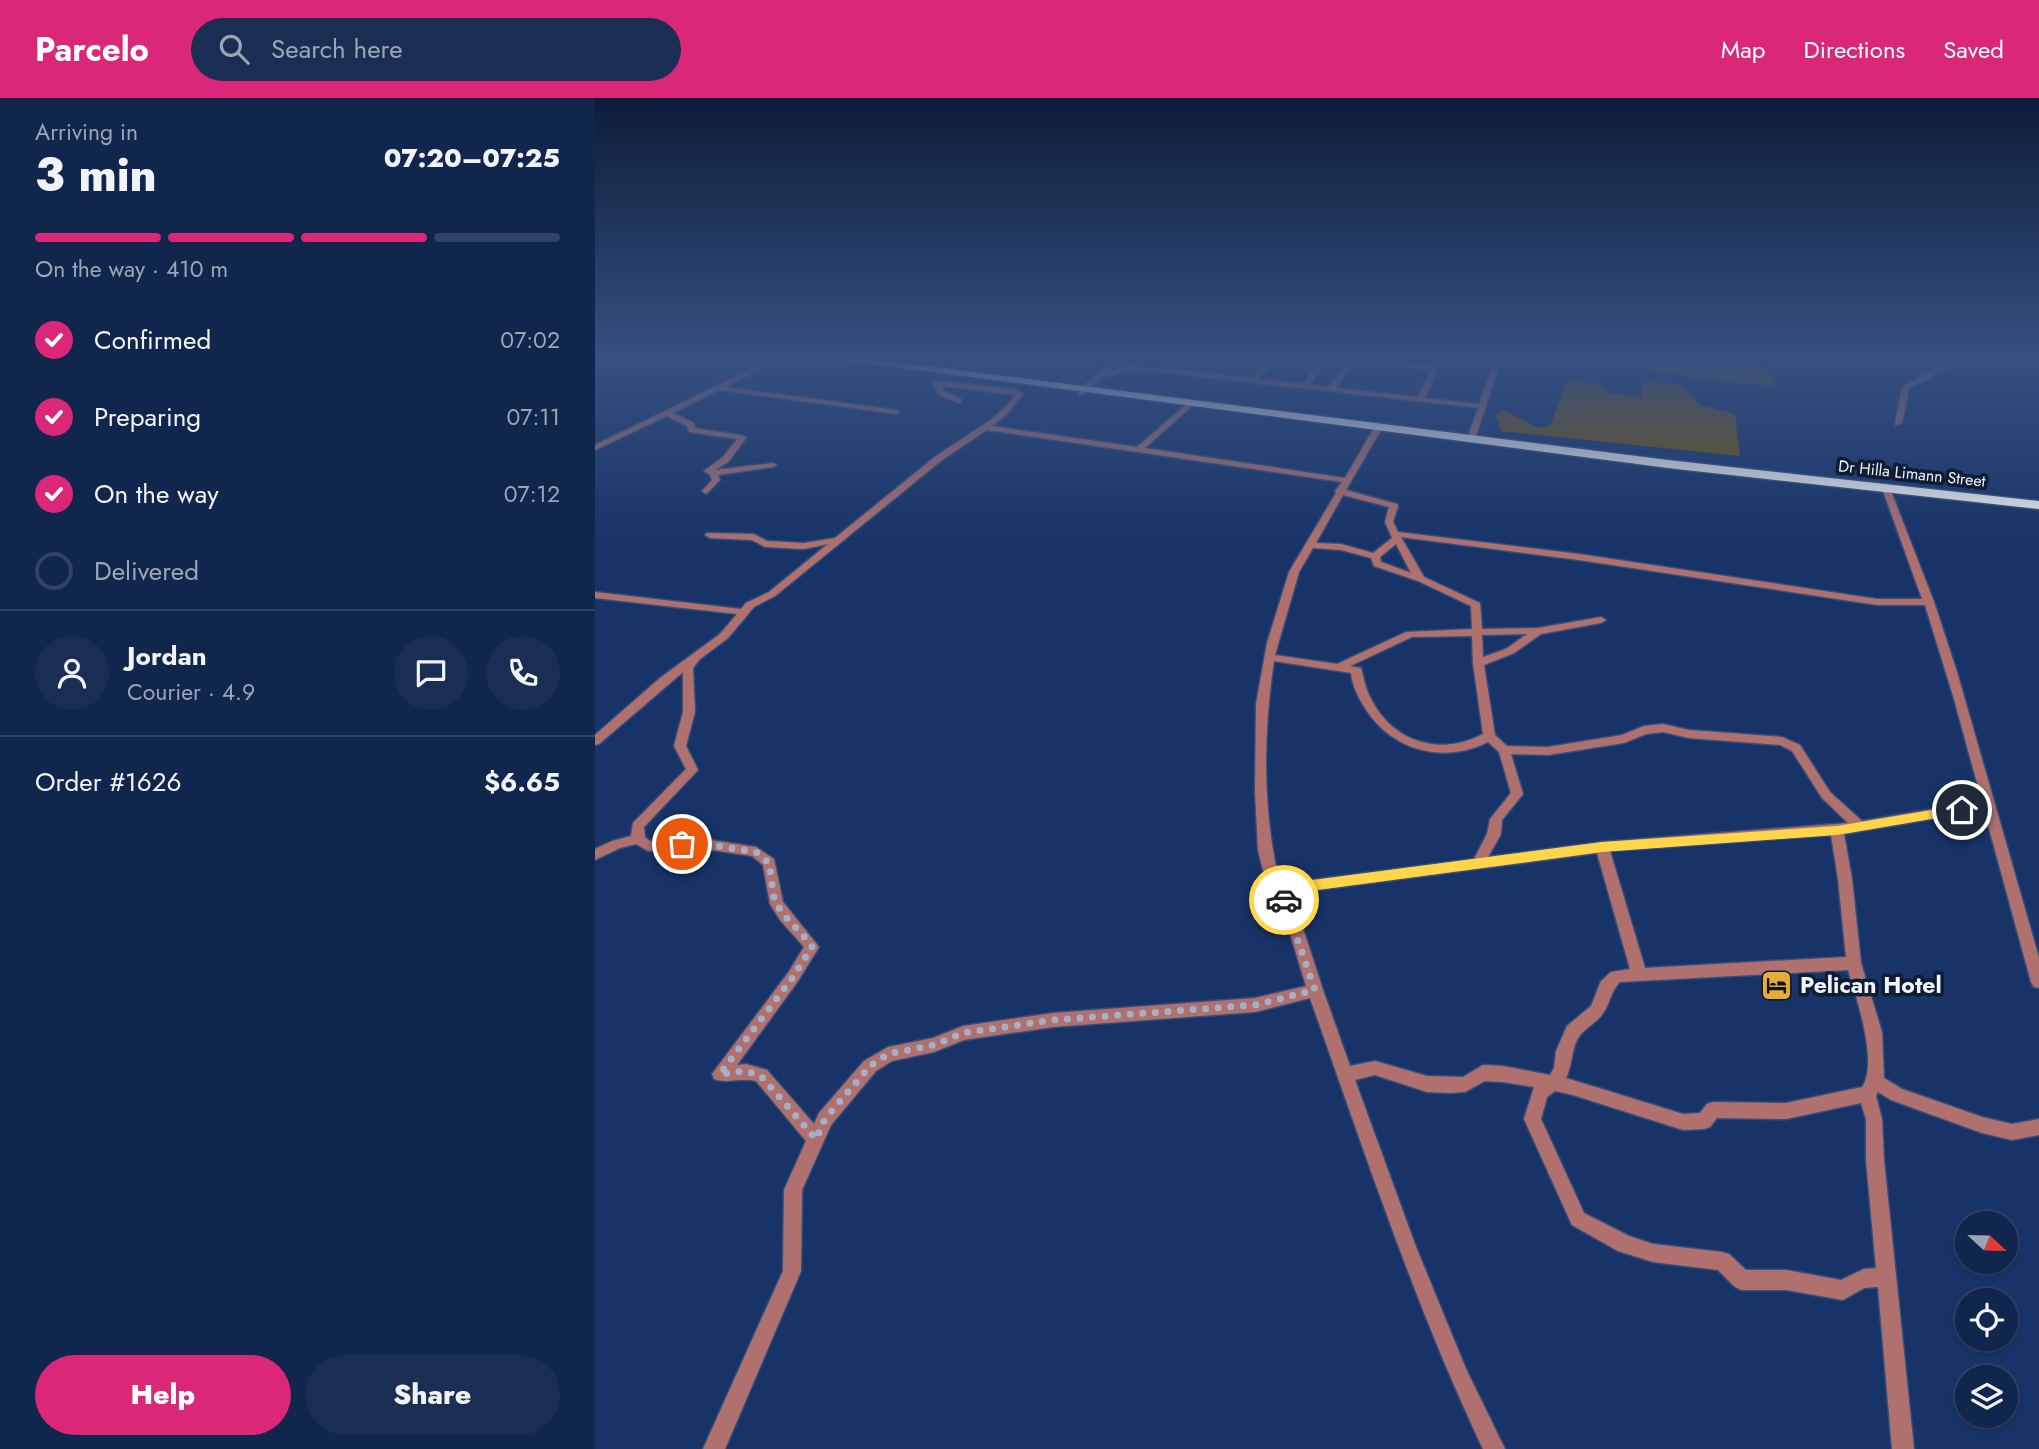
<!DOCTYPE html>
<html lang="en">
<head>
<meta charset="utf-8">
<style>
  body { margin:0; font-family:Jost,sans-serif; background:#1a2e54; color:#f1f3f6; height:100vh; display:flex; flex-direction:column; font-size:26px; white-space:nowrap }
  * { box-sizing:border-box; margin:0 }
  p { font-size:23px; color:#9ca5b6 }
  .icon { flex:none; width:38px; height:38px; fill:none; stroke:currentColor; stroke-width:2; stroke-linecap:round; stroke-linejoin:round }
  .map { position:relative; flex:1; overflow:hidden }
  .sheet { display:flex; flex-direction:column; background:#11264d; width:595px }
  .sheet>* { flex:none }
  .needle { width:46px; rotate:112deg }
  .tools { position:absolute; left:1360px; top:1113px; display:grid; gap:14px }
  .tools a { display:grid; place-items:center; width:63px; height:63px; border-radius:50%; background:#11264d; box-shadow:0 2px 5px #0004,0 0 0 2px #304365; font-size:35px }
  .pin { position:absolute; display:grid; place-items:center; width:60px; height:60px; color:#fff; margin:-30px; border:4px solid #fff; border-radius:50%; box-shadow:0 2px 7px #0007 }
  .courier { position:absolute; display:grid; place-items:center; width:70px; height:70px; margin:-35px; border:5px solid #ffd54a; border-radius:50%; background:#fff; color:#222; box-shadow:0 2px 9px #0007 }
  .overview em { font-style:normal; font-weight:800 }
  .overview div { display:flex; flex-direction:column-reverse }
  .overview { display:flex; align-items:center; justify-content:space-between; height:119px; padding:0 35px }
  h1 { font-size:46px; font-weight:800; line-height:52px }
  .bar { display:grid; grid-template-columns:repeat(4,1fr); gap:10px 7px; align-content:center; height:84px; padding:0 35px }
  .bar i { height:9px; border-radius:5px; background:#304365 }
  .bar .selected { background:#db2777 }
  .bar p { grid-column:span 4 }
  .line { display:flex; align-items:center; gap:18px; padding:0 35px; border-top:2px solid #304365 }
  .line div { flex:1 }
  .round { display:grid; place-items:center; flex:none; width:74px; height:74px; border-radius:37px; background:#1a2e54 }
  ol { padding:0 35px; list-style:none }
  li { display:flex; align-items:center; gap:21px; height:77px }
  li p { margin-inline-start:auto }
  li .icon { padding:7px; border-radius:50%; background:#db2777; color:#fff; stroke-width:4 }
  li:last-child { color:#9ca5b6 }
  li i { width:38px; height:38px; border:4px solid #304365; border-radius:50% }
  .button { display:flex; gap:14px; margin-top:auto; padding:14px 35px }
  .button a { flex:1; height:80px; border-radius:42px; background:#db2777; color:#fff; font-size:28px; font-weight:800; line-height:80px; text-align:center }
  .button a+a { background:#1a2e54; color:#f1f3f6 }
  header { display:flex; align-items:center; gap:42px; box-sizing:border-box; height:98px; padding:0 35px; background:#db2777; color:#fff }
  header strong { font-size:33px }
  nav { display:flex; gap:38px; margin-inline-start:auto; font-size:24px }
  .search { width:490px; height:63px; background:#1a2e54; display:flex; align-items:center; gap:18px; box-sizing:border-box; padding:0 24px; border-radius:38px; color:#9ca5b6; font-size:26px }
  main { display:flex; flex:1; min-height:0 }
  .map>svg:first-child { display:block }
</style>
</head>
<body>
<header>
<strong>Parcelo</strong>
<div class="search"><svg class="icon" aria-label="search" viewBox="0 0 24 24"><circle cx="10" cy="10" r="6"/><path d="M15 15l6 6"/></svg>Search here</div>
<nav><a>Map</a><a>Directions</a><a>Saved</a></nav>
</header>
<main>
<section class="sheet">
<div class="overview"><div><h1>3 min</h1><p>Arriving in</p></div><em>07:20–07:25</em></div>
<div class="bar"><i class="selected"></i><i class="selected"></i><i class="selected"></i><i></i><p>On the way · 410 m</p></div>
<ol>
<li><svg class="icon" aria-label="check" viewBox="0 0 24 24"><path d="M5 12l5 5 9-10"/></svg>Confirmed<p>07:02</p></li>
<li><svg class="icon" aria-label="check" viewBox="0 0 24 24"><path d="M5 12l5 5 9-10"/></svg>Preparing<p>07:11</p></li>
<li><svg class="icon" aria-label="check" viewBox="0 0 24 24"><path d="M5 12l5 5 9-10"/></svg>On the way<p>07:12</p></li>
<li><i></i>Delivered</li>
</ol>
<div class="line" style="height:126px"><a class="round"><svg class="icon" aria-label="person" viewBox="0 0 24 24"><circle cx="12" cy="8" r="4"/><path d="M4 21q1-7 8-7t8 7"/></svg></a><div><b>Jordan</b><p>Courier · 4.9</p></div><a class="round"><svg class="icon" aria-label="chat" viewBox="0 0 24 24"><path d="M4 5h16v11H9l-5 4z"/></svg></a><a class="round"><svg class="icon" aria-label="phone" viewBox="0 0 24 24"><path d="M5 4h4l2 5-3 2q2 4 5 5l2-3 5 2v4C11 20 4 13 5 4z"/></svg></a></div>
<div class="line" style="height:91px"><div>Order #1626</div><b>$6.65</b></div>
<div class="button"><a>Help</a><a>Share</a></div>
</section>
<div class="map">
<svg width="1444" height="1351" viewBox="0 0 1444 1351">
  <rect width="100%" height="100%" fill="#173367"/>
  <path fill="#765609" d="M977 259 1168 261 1181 288 1092 280V276L1062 275 1045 269 1026 271 987 266Z
    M972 282 1003 286 1014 295 1048 299 1045 291 1050 283 1086 287 1105 307 1140 316 1145 358 906 333 901 317 908 312 944 330 955 328Z"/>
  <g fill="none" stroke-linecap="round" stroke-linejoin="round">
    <defs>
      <path id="street" d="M181 259H190L131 289 301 312 305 314 301 316 124 292 78 315 99 325 100 330 150 338 151 340 133 364 120 372 178 365 182 367 178 369 123 377 125 382 111 396 107 393 117 382 115 377 109 373 127 360 142 341 94 334 92 328 72 318 0 352V347Z
        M521 259H528L513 274 536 267 569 271 580 259H587L576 271 657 280 674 259H681L664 281 708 286 727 259H734L715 287 734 289 756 262 838 268 841 259H848L830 300 884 306 901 259H907L880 341 876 343 872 341 883 310 537 271 516 278H508L490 296H484V292ZM760 265 836 272 823 299 741 290Z
        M1337 259H1344L1346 263 1345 269 1368 259H1377L1314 290 1307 325 1300 327 1307 289 1337 273 1340 263Z
        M342 283 419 291 428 296 412 316 397 328 542 349 593 305 597 307 596 309 550 350 750 380 779 330 783 328 787 330 751 392 802 406 803 408 798 424 803 434 984 456 1282 501H1327L1287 390 1294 388 1339 504 1362 574 1444 860V890L1439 889 1436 884 1389 712 1249 736 1257 781 1266 865 1287 934 1289 980 1307 991 1387 1019 1417 1026 1444 1021V1037L1417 1042 1387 1035 1296 1002 1283 994 1281 998 1287 1021 1289 1062 1319 1351H1297L1283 1189 1269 1190 1248 1202 1191 1192H1147L1140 1189 1123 1172 1058 1164 1023 1153 977 1127 929 1021 939 989 908 984 890 983 870 994 855 995 832 994 780 977 760 982 821 1149 871 1271 910 1351H888C819 1205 769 1052 715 900L660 914 458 929 369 942 339 954 297 963 281 973 236 1027 207 1092 206 1173 130 1351H108L188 1173 189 1092 211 1043 161 983C147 979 132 986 119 981L117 976 193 875 209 849 185 822 175 806 168 767 157 758 103 750 53 753 41 746 25 750 0 762V751L17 743 36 738 38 725 91 671 79 648 88 614V574L4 646 0 647V637L65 580 125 536 142 516 0 500V494L146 511 151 505 174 494 233 446 209 451 170 449 157 442 115 440 110 437 112 435 159 436 172 443 209 445 240 440 341 358 397 321 415 304 420 297 347 288 349 293 366 301V305H363L343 296 338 285ZM392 332 747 384 740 393 741 395 694 474 672 545 661 606 660 694 663 752 673 792 687 809 711 888 660 900 458 915 368 928 338 940 293 949 269 963 224 1015 219 1026 172 972 151 966 142 967 203 883 224 849 188 804 179 761 161 749 103 740 55 743 50 739 49 729 103 672 91 648 100 614 98 570 105 561 133 540 159 509 180 498 347 362ZM748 397 794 409 790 424 797 440 778 455 746 446 721 445ZM806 439 984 462 1282 507H1330L1359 601 1387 703 1267 723 1235 694 1205 647 1187 639 1094 632 1068 626 1049 628 1027 637 953 649 912 648 900 637 889 567 919 555 946 536 1006 525 1011 522 1006 519 943 530 887 531 885 505 829 479ZM801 446 816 475 786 464 785 459ZM718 450 746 452 776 460 779 468 823 483 876 508 877 531 811 534 742 566 680 557 704 474ZM932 536 911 551 888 559 887 537ZM877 538 878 565 888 636C845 659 798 644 776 601 770 590 769 580 766 570L755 568 817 539ZM679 563 756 575C757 587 763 599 770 610 796 652 848 667 893 644L904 654 916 695 895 721 892 736 879 761 685 786C667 714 668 636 679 563ZM1068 634 1094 640 1185 647 1197 653 1227 700 1253 725 1007 744 893 759 906 736 907 722 928 696 916 656 953 657 1029 645 1051 636ZM1236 737 1243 781 1251 859 1050 870 1015 753ZM1002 755 1035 871 1016 874 1006 883 996 908 972 928 961 953 959 970 955 977 908 968 888 967 868 979 832 978 780 963 755 968 728 892 700 806 692 796ZM1253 872C1261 898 1284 966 1267 989L1191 1005 1118 1004 1112 1006 1105 1015 1088 1016 971 980C977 968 976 955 982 942 987 932 998 927 1006 918 1015 908 1014 895 1025 884ZM960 993 978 997 1088 1032 1109 1031 1115 1029 1122 1020 1191 1021 1266 1005 1271 1021V1062L1281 1170 1269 1171 1246 1182 1191 1172H1151L1134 1156 1127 1154 1058 1146 1034 1138 989 1115 946 1021 952 999Z"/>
      <path id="highway" d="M223 259H258L1073 362 1444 403V411L1073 370Z"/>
    </defs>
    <use href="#street" stroke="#354e7c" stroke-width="3"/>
    <use href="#highway" stroke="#354e7c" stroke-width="3"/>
    <use href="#street" fill="#b0716e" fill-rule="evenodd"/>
    <use href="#highway" fill="#f2f2f2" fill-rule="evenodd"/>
  </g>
  <linearGradient id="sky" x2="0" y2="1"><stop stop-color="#0d1c39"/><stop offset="0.58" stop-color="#36507f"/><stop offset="1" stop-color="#36507f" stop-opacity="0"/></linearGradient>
  <rect width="1444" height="449" fill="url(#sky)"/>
  <path fill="#ffd54a" d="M1367 707 1371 709V715L1242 737 1007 754 692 796 696 802 689 807 674 792 680 787 1007 744 1242 728Z"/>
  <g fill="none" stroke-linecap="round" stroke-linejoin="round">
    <path stroke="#a4b0c7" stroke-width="7" stroke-dasharray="0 12.6" d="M87 746 103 745 161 754 174 765C176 776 177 788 179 799 184 817 206 832 217 849L198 879 125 976 151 973 166 978 221 1041 230 1021 275 968 293 956 339 947 368 935 458 922 660 907 720 892 689 802"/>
  </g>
  <defs>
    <symbol id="hotel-square" viewBox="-11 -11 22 22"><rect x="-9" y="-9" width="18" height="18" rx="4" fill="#e5ad35" stroke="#101c34"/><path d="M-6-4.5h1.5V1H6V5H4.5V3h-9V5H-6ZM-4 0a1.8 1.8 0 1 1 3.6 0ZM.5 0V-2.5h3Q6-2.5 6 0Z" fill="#111"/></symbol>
  </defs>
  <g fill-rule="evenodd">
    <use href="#hotel-square" x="1164" y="870" width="35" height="35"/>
  </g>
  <g text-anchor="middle" stroke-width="7" stroke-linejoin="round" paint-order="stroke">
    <g font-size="16" fill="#f0f4fb" stroke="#101c34">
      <text transform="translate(1317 375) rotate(6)" y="6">Dr Hilla Limann Street</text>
    </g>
    <g font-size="23" font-weight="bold" fill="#f0f4fb" stroke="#101c34" text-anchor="start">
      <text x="1205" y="895">Pelican Hotel</text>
    </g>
  </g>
</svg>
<div class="tools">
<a><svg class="needle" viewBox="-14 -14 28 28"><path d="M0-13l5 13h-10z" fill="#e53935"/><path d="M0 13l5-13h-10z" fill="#9ca5b6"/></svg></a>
<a><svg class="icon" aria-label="locate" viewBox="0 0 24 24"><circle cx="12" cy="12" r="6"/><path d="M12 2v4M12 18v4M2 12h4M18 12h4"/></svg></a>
<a><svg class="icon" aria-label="layers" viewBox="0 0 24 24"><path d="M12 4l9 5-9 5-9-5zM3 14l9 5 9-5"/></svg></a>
</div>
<div class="pin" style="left:87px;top:746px;background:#ea580c"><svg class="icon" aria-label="bag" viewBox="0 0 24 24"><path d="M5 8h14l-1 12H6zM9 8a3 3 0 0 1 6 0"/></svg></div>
<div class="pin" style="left:1367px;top:712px;background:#1f2937"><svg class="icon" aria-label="home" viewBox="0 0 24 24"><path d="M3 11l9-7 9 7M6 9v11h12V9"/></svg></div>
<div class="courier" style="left:689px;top:802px"><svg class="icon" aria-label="car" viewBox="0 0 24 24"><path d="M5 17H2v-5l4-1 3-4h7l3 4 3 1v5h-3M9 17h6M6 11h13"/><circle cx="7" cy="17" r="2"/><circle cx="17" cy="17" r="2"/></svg></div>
</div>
</main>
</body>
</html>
